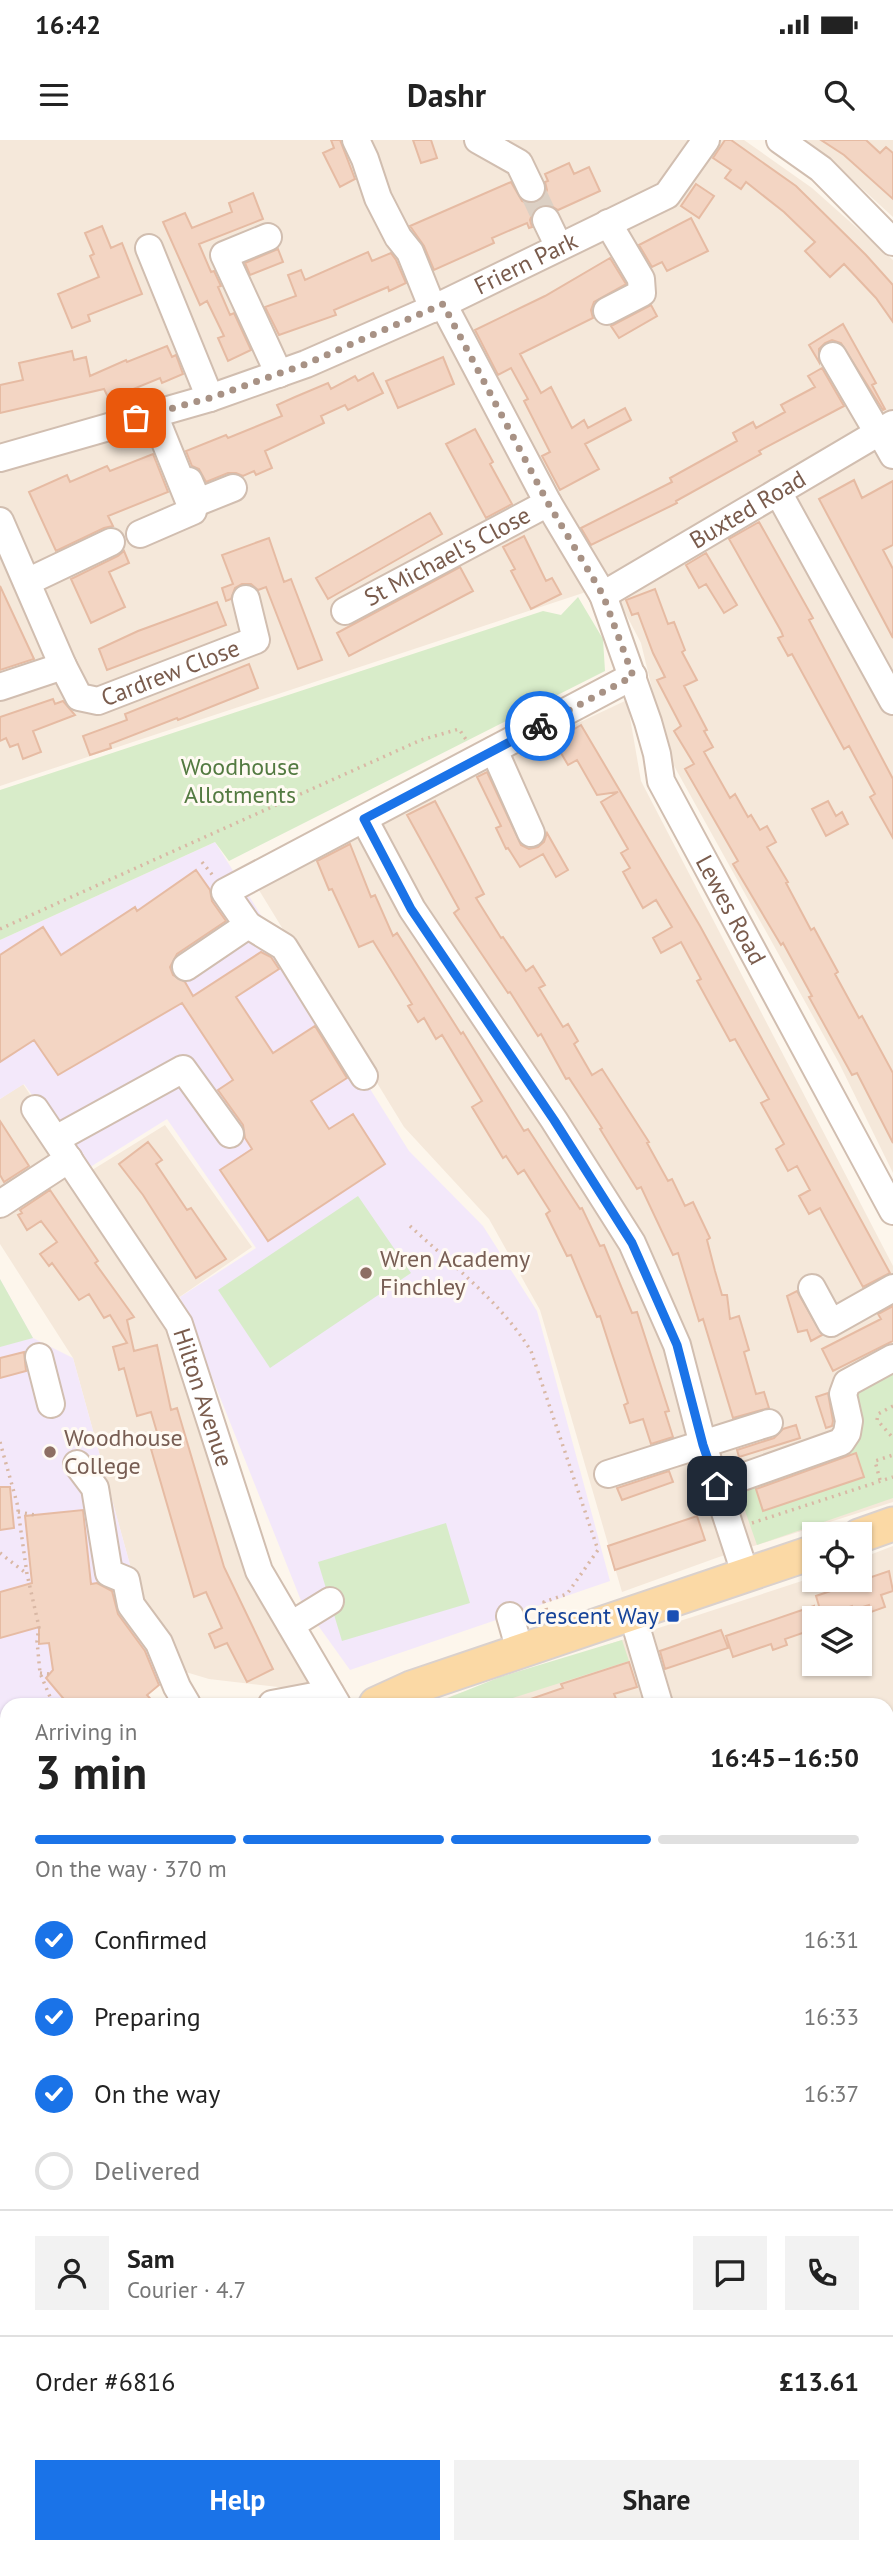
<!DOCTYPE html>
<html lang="en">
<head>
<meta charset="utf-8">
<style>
  body { margin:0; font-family:"PT Sans",sans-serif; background:#f2f2f2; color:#222; height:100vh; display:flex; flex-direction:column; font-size:26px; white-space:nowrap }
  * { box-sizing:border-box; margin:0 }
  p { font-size:23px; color:#767676 }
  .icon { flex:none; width:38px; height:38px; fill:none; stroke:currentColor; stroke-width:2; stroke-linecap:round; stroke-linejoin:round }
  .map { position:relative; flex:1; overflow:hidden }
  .drawer { position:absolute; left:0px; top:1558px; width:894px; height:856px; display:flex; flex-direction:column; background:#fff; border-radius:21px 21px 0 0; box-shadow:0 2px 5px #0004 }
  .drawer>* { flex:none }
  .tools { position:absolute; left:802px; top:1382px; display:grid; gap:14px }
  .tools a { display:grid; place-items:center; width:70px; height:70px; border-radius:0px; background:#fff; box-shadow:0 2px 5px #0004; font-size:35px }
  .pin { position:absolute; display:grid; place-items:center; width:60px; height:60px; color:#fff; margin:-30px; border-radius:14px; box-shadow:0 4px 10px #0006 }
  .courier { position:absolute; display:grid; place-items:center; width:70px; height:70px; margin:-35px; border:5px solid #1a73e8; border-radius:50%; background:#fff; color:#222; box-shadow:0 2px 9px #0007 }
  .headline em { font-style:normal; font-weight:700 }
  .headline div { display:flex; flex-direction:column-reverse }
  .headline { display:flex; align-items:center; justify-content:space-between; height:119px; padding:0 35px }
  h1 { font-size:46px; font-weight:700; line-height:52px }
  .bar { display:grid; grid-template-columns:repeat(4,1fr); gap:10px 7px; align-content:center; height:84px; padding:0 35px }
  .bar i { height:9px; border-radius:5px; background:#e0e0e0 }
  .bar .current { background:#1a73e8 }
  .bar p { grid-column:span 4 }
  .line { display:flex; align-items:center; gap:18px; padding:0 35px; border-top:2px solid #e0e0e0 }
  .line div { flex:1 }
  .round { display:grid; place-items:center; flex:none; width:74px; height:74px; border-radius:0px; background:#f2f2f2 }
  ol { padding:0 35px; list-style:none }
  li { display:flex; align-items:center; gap:21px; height:77px }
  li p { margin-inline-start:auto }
  li .icon { padding:7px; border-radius:50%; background:#1a73e8; color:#fff; stroke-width:4 }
  li:last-child { color:#767676 }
  li i { width:38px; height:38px; border:4px solid #e0e0e0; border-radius:50% }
  .action { display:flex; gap:14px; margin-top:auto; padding:14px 35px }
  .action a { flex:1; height:80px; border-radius:0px; background:#1a73e8; color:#fff; font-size:28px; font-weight:700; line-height:80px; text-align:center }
  .action a+a { background:#f2f2f2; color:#222 }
  .status { display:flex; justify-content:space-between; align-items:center; height:49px; padding:0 35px; background:#fff; direction:ltr }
  .status svg { height:19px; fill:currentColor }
  header { display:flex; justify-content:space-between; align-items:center; height:91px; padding:0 35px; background:#fff; font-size:32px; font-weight:700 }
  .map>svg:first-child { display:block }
</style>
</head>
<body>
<div class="status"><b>16:42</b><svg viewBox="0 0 49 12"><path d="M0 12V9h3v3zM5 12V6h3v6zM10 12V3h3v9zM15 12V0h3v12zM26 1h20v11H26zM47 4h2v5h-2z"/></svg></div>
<header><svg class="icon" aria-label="menu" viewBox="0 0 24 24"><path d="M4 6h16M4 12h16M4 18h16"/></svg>Dashr<svg class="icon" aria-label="search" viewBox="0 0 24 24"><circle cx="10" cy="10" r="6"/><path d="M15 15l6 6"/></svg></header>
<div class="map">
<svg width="893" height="2413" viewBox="0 0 893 2413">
  <rect width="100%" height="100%" fill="#fdf6ec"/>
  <path fill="#f5e8da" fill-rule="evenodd" d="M0 0H744L812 48 893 120V269L583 453 0 646Z
    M802 0H893V77L832 21Z
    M893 284V1033L839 923 668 615 641 503 616 455Z
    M627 560 641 641 893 1126V1362L719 1417 622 1452 540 1170 489 1079 404 987 251 737Z
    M23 944 84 1035 165 985 252 1107 168 1165 258 1428 331 1553 209 1539 179 1530 135 1443 73 1218 0 1104V959Z
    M893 1406V2368L887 2376V1564H432L454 1555 814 1437V1440H859V1419ZM814 1479H859V1524H814Z
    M0 1726 7 1727V2406H212L217 2413H0Z
    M546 2406H865L860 2413H548Z"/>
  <path fill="#f3e8fa" d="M215 702 409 1011 483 1086 537 1171 610 1441 350 1530 302 1463 180 1157 256 1108 167 979 87 1029 24 944 0 959V800Z
    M0 1139 33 1198 73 1218 135 1443 179 1530 148 1554 155 1564H7V1665L0 1670Z"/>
  <path fill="#d8ecc9" d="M578 457 603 499 605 531 229 721 215 702 0 800V650L543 471 561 475Z
    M358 1056 411 1133 270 1228 218 1150Z
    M0 1139 33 1198 0 1207Z
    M893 1224V1358L757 1405 736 1345 841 1309 848 1258Z
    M446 1383 470 1463 342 1501 318 1422Z
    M622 1500 629 1521 494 1564H433L500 1537Z
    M261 2406H519L522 2413H266Z"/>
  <path fill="#f3d5c3" stroke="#e6bba3" stroke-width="2" d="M331 0H340L355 39 340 47 323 13 334 8Z
    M413 0H431L437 18 421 23Z
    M725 0H731L796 46 866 115 893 145V182L876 158 844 124 830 137 805 111 815 102 784 72 746 42 741 49 725 38 731 30 713 18Z
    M821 0H866L880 13 886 7 893 13V59L844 15Z
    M569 23 574 34 589 27 600 51 558 70 548 64 540 66 533 72 530 80 532 87 529 88 527 83 492 98 494 103 434 130 424 106 410 86 511 42 522 61 529 64 537 62 544 57 547 50 545 42 548 41 545 34Z
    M696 44 714 56 699 78 681 66Z
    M253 53 263 79 199 104 211 132 214 131 221 146 218 147 230 175 234 173 251 210 228 221 218 198 224 196 207 161 200 165 163 82 185 73 192 88 232 72 229 63Z
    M691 78 708 111 667 131 662 122 652 127 639 105Z
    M102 86 111 108 122 103 142 154 88 175 90 181 72 188 58 154 99 137 90 116 94 114 85 93Z
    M278 109 283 122 250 135 245 123Z
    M368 112 372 121 391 113 396 120 406 143 389 151 388 147 334 170 336 175 279 195 265 167 296 156 288 135 301 130 305 140Z
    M610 118 626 144 594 162 591 170 593 178 520 214 541 253 551 247 572 288 584 280 588 288 625 268 631 280 585 304 599 329 560 350 542 316 550 312 524 261 528 259 511 228 498 235 475 190 545 156Z
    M651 165 657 176 619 198 611 186Z
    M843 184 876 243 872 245 885 269 883 270 841 203 832 200 825 203 819 209V222L809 205Z
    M167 206 172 217 176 215 183 234 162 243 160 238 109 259 104 249 0 273V245L23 240 19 223 72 211 74 220 86 217 90 236 126 220 127 222Z
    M443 217 454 244 398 268 386 241Z
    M822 228 844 266 759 311 761 314 676 361 677 363 591 405 581 388 672 342 670 338 737 301 733 293 753 282 756 288 785 272 781 265 815 247 808 236Z
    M373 233 383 253 348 270 345 265 321 276 324 283 265 311 272 328 256 335 254 331 243 336 236 333H228L206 342 199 329 192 326 186 311 226 295 228 298 282 276 277 265 295 257 328 243 331 249 355 236 358 241Z
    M475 289 493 322 490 324 512 364 486 378 446 304Z
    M153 314 168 352 108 376 113 386 104 388 56 411 29 352 67 335 70 342 107 326 110 331Z
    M854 340 862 358 893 341V405L883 410 893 429V498L819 359Z
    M430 373 442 394 328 459 316 438Z
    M759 382 813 478 809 480 893 639V698L870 657 875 654 849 606 844 609 792 514 788 516 778 498 783 496 781 491 729 399Z
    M524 396 546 441 552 438 561 454 531 469 511 431 515 429 503 407Z
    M269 398 284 442 291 439 322 520 298 529 266 447 258 450 251 444H242L235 448 231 459 226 461 222 448 233 444 222 415Z
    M124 411 129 423 109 432 125 467 91 483 71 439 118 416Z
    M706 413 737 465 724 473 706 444 699 448 686 425Z
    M460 427 473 451 349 516 337 493Z
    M0 446 34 519 0 530Z
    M655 449 668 484 674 482 685 510 682 512 697 540 684 546 707 590 704 591 713 607 704 612 730 658 735 654 748 677 751 675 760 690 767 686 776 702 767 707 788 742 786 743 811 790 814 788 838 832 835 834 859 878 862 876 893 933V1003L857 933 852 935 809 857 812 856 783 803 781 805 733 724 738 721 685 629 694 624 674 591 681 586 657 540 665 537 653 513 638 473 632 475 626 460Z
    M217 462 226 485 107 530 99 509 138 491Z
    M249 524 258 548 178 580 177 578 110 604 111 608 90 615 83 596 127 580 125 574Z
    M53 559 55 564 63 561 75 575 33 591 41 612 23 619 18 604 10 607 6 598 0 601V577Z
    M581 585 700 786 890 1133 863 1147 820 1068 809 1074 799 1056 810 1050 797 1026 788 1031 776 1009 784 1004 761 963 769 959 735 899 730 901 697 841 701 839 681 802 661 813 653 798 672 787 656 760 643 768 623 732 630 728 621 713 628 709 601 662 618 652 597 655 577 620 568 625 554 601Z
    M487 632 521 705 529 709 538 707 544 702 547 693 568 730 556 737 543 714 520 727 508 708 506 709 496 688 501 686 477 637Z
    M435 661 484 754 476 758 501 798 503 797 526 831 533 826 545 845 539 848 563 887 568 884 578 901 574 904 592 935 602 929 649 1002 647 1003 668 1041 672 1039 685 1066 693 1062 710 1098 707 1100 715 1131 722 1155H727L730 1179 739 1176 749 1210 744 1212 756 1254 764 1252 769 1268 733 1278 703 1179 699 1181 678 1113 673 1115 641 1047 637 1049 600 989 602 988 569 938 566 939 541 894 538 896 510 852 508 853 454 773 459 769 407 675Z
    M828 661 836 676 842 672 848 684 826 696 812 669Z
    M350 704 371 757 375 755 393 796 397 793 461 894 463 892 524 991 528 989 580 1069 582 1068 600 1106 604 1105 632 1173 637 1172 669 1271 665 1272 673 1297 651 1304 643 1279 630 1283 624 1265 628 1263 600 1176 597 1177 571 1115 567 1116 546 1074 550 1071 524 1030 518 1034 506 1016 503 1018 472 967 482 961 442 895 436 899 424 878 418 882 408 866 412 864 373 801 359 807 332 749 329 750 317 721Z
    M196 730 210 750 212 761 226 781 177 814 170 827 173 835 185 842 193 856 261 812 271 817 279 829 236 857 273 913 315 886 347 938 311 961 329 989 353 974 385 1024 268 1101 220 1030 252 1009 245 998 243 985 218 950 233 940 182 863 58 935 34 900 0 922V815L43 787 61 815 135 767 137 771Z
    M0 981 29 1026 4 1042 0 1035Z
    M148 1002 162 1020 156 1024 187 1070 191 1068 226 1119 196 1138 143 1055 119 1024Z
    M50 1050 98 1121 95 1123 134 1177 127 1180 134 1211 157 1205 171 1270 177 1268 224 1427 273 1529 247 1542 227 1503 215 1508 209 1494 222 1488 206 1452 194 1457 151 1309 161 1306 151 1272 137 1276 124 1228 119 1230 113 1207 127 1203 110 1175 104 1178 89 1154 79 1160 52 1123 49 1126 40 1114 57 1102 41 1081 27 1090 18 1075 22 1073 20 1070Z
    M797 1151 822 1195 811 1201 807 1190 798 1192 787 1156Z
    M893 1166V1201L833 1231 822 1209 881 1179 878 1174Z
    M24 1212 26 1231 0 1238V1218Z
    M828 1253 833 1281 832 1286 826 1288 816 1257Z
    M796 1285 800 1298 739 1317 737 1310 774 1298 783 1289Z
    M856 1313 864 1337 763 1371 756 1349Z
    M669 1331 673 1342 622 1360 617 1348Z
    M0 1347H10L14 1388 0 1390Z
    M83 1370 91 1444 97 1443 112 1451 118 1474 145 1511 159 1545 147 1555 155 1564H68L46 1538 53 1530 49 1503 39 1504V1487L0 1498V1452L32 1443 25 1376Z
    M697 1376 705 1400 615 1430 608 1406Z
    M889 1431 893 1451 881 1455 885 1467 871 1472 869 1465 853 1470 852 1466 822 1476 816 1456Z
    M814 1466V1489L785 1499 787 1505 773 1510 771 1504 733 1517 726 1496Z
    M721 1490 728 1508 665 1529 660 1511Z
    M629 1522 637 1547 614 1554 617 1561 607 1564H522V1562L563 1548 561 1544Z"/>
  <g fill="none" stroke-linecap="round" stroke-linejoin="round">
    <path stroke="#dcd0c4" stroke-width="26" stroke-dasharray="26 13" stroke-linecap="butt" d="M531 48 546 80"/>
    <defs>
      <g id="minor">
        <path d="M356 0 365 19 378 58 398 97 410 112 433 169"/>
        <path d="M478 0 519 23 531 48"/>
        <path d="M780 0 821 29 893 102"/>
        <path d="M546 80 559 107"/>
        <path d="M268 97 224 115 279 234"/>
        <path d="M149 108 210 258"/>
        <path id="s1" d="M443 164 548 363 603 455 648 582 657 614 661 641 893 1071"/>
        <path d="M607 171 642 153 641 139 608 83"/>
        <path d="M833 216 878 293"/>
        <path d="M880 292 893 315"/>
        <path id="s2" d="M0 318 210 258 306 224 443 164 667 55 706 0"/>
        <path d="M189 341 198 362 233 348"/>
        <path d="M778 352 893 561"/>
        <path id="s3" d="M0 381 63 526 79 557 98 561 256 500 246 459"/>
        <path d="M140 394 193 371 153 272"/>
        <path d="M27 442 111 402"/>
        <path id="s4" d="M603 455 893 284"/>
        <path id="s5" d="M345 471 548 363"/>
        <path d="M0 547 63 526"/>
        <path d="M494 610 531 693"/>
        <path d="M364 679 412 769 554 980 632 1103 677 1205 703 1305 746 1436"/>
        <path d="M248 785 284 807 364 936"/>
        <path d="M186 827 248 785 225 752 633 536"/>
        <path id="s6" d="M35 969 179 1184 259 1431 337 1564"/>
        <path d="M56 999 183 929 230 994"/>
        <path d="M0 1064 69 1019"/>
        <path d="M812 1148 831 1183 893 1148"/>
        <path d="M39 1217 51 1264"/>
        <path d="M77 1324 95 1348 109 1433 126 1440 131 1465 159 1503 177 1547 187 1564"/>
        <path d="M608 1334 769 1283"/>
        <path d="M717 1346 841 1302 847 1293 849 1281 843 1254 847 1243 893 1218"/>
        <path d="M632 1473 659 1564"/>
        <path d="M510 1476 520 1511"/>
        <path d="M291 1485 330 1461"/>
        <path d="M272 1564 330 1553"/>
        <path d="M887 1684 893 1682"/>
        <path d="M0 1702 7 1698"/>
        <path d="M0 2266 7 2277"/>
        <path d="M887 2305 893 2309"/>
        <path d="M887 2378 893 2370"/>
        <path d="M92 2406 96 2413"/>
        <path d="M698 2406 699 2413"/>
        <path d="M861 2413 866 2406"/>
      </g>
      <path id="major" d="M859 1396 893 1384
        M376 1564 411 1548 814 1412
        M0 1730 7 1731"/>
    </defs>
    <use href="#minor" stroke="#d1beb0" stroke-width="30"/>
    <use href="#major" stroke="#dad1cd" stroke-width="37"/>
    <path stroke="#d9b8a5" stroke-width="3.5" stroke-dasharray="2 5" stroke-linecap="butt" d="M202 722 214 737
      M0 789 421 600 459 589 467 601
      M410 1086C452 1125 500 1161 531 1211L598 1410 567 1454 544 1462 549 1477
      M893 1266 878 1274 877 1280 893 1298
      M0 1302 17 1363 27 1434 39 1487 37 1501 40 1533 53 1564
      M880 1340 875 1321 893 1315
      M18 1372 35 1375
      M752 1383 893 1337
      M0 1413 27 1434
      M40 1533 50 1534
      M63 1564 66 1562
      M0 1622 7 1617
      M0 1790H7"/>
    <use href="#minor" stroke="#fff" stroke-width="26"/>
    <use href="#major" stroke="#fbd9a5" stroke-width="33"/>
  </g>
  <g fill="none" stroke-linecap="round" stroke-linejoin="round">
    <path stroke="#a89285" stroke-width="7" stroke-dasharray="0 12.6" d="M136 278 210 258 306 224 443 164 548 363 603 455 633 536 540 586"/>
    <path stroke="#1a73e8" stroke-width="9" d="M540 586 364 679 411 769 554 980 632 1103 677 1205 703 1305 717 1346"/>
  </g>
  <g fill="#8d6e63" stroke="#fffaf3" stroke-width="2.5">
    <circle cx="366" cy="1133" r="7"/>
    <circle cx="50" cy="1312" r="7"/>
  </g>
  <rect fill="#1a4fb4" stroke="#fffaf3" stroke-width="2.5" x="666" y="1469" width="14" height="14" rx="3.5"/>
  <g text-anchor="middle" stroke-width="6" stroke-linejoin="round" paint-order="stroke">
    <g font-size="24" fill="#7a5c4d" stroke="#fffaf3">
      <text dy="8" stroke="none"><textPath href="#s2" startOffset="562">Friern Park</textPath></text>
      <text dy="8" stroke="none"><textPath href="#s4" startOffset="168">Buxted Road</textPath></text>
      <text dy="8" stroke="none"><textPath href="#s5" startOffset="116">St Michael's Close</textPath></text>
      <text dy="8" stroke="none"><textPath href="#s3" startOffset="290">Cardrew Close</textPath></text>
      <text dy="8" stroke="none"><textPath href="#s1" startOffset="674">Lewes Road</textPath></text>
      <text dy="8" stroke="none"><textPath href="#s6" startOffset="336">Hilton Avenue</textPath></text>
    </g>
    <g font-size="24" fill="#537a41" stroke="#fffaf3">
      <text x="240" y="635">Woodhouse<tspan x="240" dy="28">Allotments</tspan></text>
    </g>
    <g font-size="24" fill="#785e54" stroke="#fffaf3" text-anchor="start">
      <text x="380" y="1127">Wren Academy<tspan x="380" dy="28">Finchley</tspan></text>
      <text x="64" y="1306">Woodhouse<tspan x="64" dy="28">College</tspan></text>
    </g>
    <g font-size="24" fill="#164399" stroke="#fffaf3" text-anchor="end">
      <text x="659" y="1484">Crescent Way</text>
    </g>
  </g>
</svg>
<div class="tools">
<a><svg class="icon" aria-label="locate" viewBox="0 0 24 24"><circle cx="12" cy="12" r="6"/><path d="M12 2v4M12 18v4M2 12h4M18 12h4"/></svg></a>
<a><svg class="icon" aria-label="layers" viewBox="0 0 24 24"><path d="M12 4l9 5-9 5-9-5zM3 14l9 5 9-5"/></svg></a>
</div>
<div class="pin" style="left:136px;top:278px;background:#ea580c"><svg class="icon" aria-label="bag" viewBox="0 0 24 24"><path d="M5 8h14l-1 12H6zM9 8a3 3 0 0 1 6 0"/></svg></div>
<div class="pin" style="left:717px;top:1346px;background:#1f2937"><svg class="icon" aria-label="home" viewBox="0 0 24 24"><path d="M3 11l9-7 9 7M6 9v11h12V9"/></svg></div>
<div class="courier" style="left:540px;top:586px"><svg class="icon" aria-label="bike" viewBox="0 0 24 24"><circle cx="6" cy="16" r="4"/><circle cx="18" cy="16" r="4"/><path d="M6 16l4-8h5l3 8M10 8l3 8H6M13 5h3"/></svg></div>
<section class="drawer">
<div class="headline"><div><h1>3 min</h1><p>Arriving in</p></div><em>16:45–16:50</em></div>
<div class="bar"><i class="current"></i><i class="current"></i><i class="current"></i><i></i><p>On the way · 370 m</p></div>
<ol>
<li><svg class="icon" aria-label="check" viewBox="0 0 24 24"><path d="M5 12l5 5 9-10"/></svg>Confirmed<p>16:31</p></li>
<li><svg class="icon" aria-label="check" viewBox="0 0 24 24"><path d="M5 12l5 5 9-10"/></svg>Preparing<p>16:33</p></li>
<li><svg class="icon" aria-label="check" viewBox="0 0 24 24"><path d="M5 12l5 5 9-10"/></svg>On the way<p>16:37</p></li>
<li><i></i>Delivered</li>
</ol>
<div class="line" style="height:126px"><a class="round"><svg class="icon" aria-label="person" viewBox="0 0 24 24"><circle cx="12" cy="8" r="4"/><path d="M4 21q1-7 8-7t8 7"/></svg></a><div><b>Sam</b><p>Courier · 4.7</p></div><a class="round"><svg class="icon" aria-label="chat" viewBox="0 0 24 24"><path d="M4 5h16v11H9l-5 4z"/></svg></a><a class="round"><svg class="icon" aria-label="phone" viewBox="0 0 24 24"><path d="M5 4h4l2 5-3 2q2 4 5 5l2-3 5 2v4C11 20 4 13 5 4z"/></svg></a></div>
<div class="line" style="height:91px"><div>Order #6816</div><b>£13.61</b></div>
<div class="action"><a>Help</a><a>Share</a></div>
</section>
</div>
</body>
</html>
